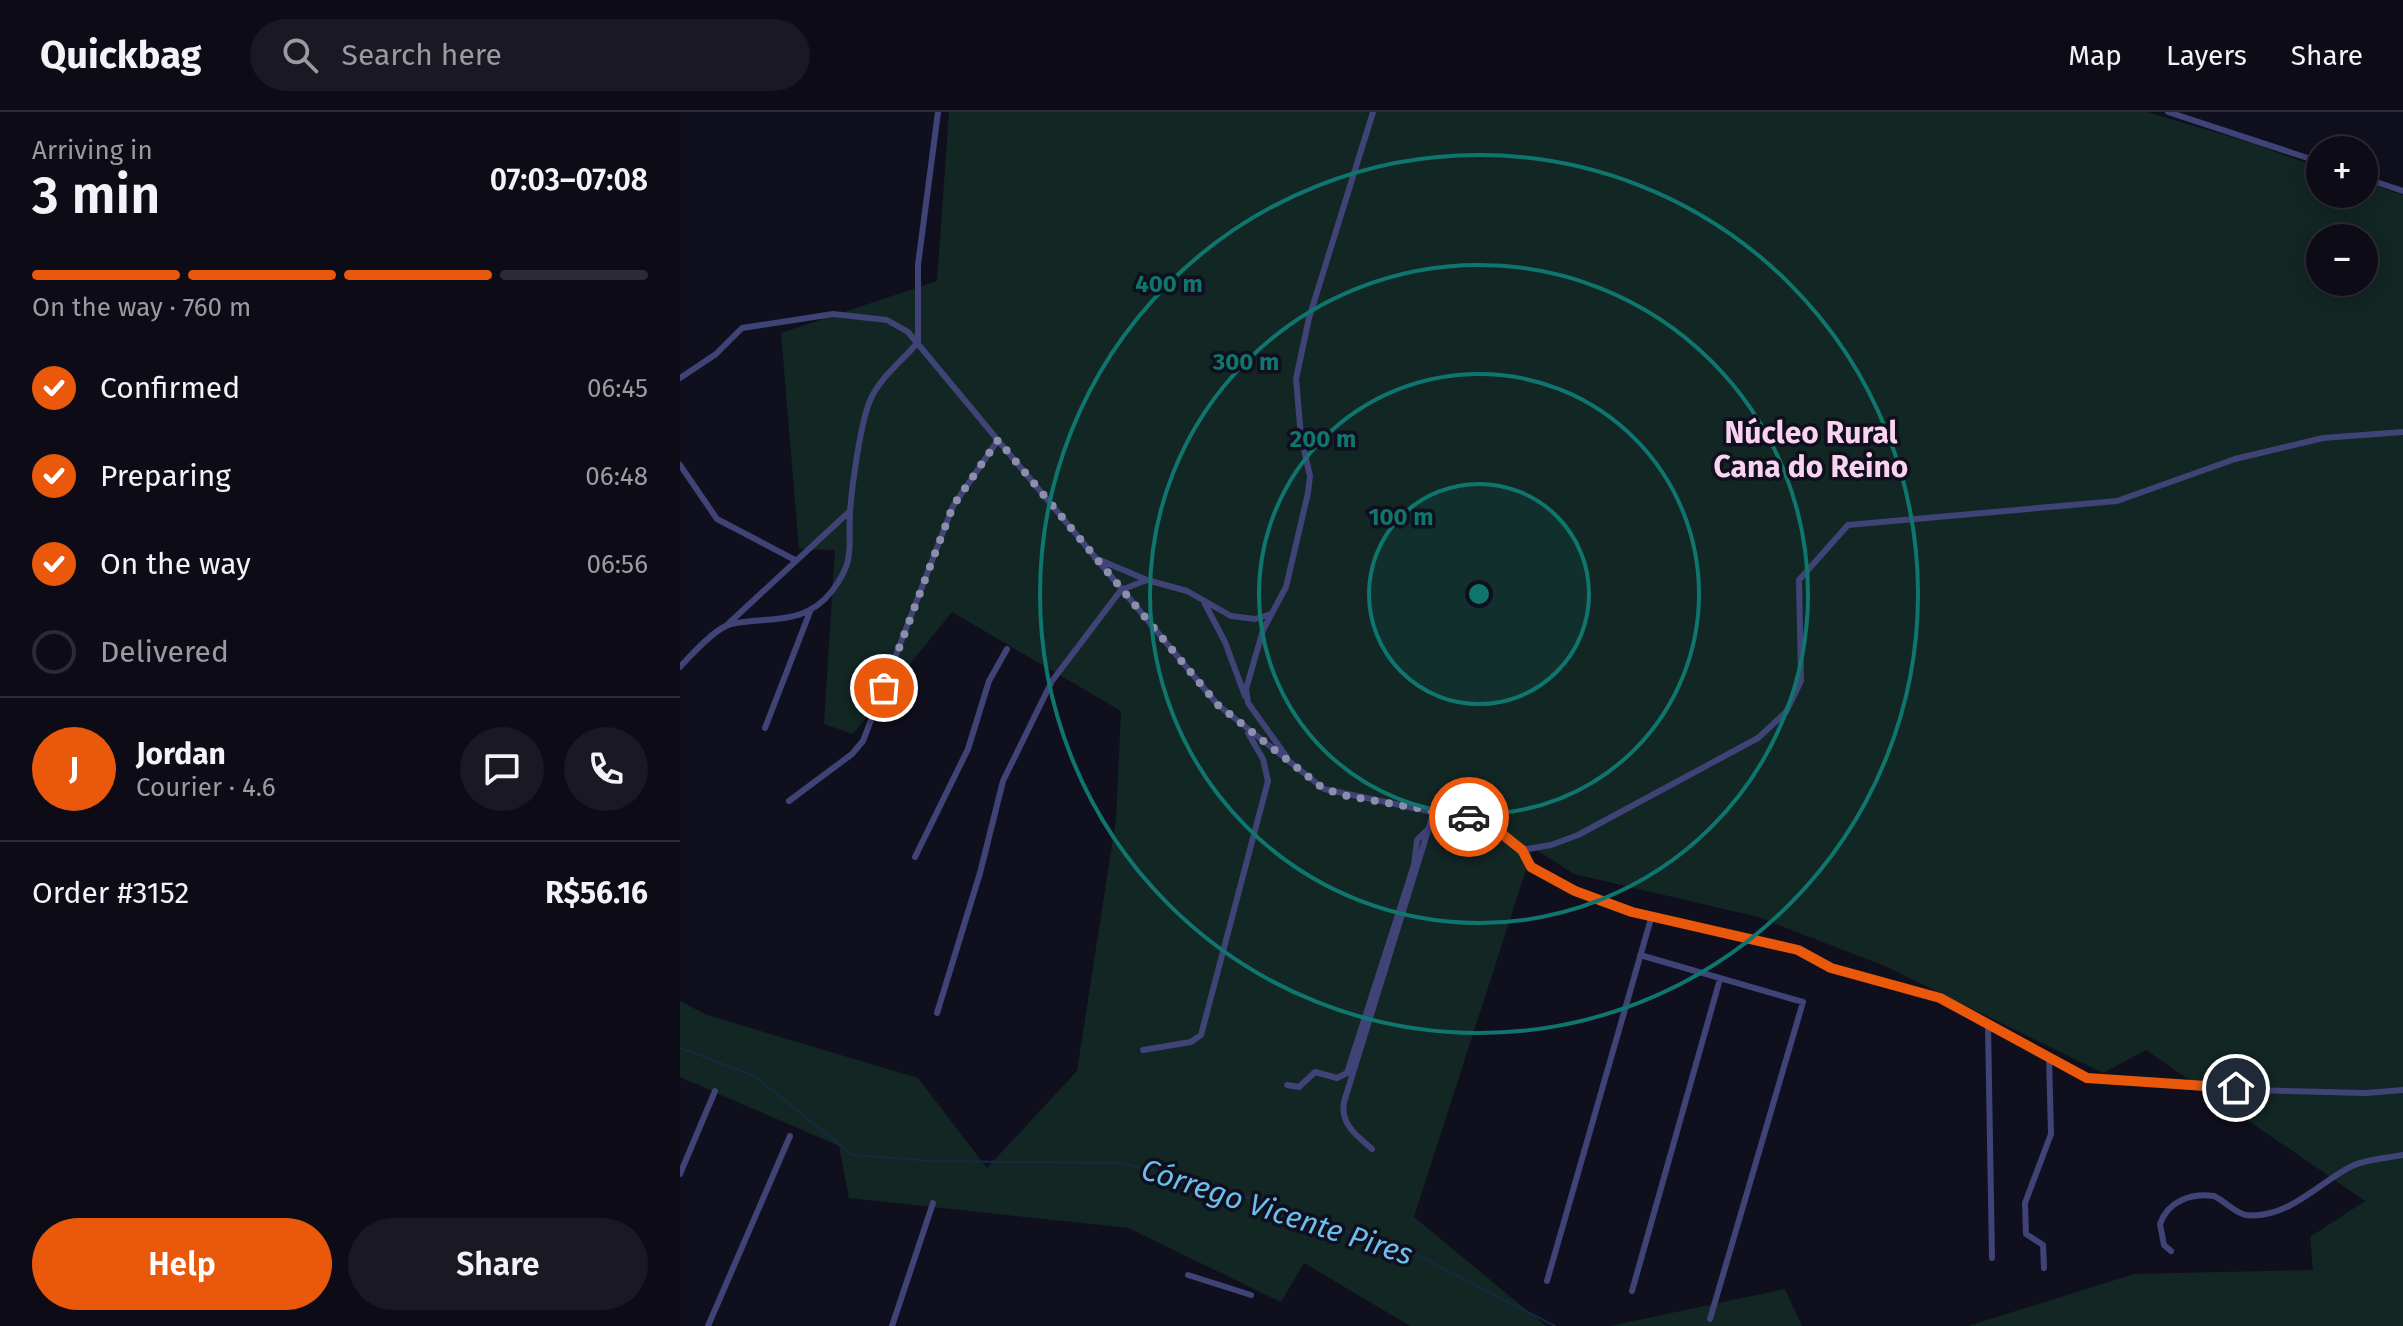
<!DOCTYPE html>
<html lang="en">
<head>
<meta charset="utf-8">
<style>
  body { margin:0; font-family:"Fira Sans",sans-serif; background:#1a1923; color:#f1f3f6; height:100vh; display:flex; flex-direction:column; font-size:30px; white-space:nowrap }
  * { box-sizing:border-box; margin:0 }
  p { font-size:26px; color:#9a9ba1 }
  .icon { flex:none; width:44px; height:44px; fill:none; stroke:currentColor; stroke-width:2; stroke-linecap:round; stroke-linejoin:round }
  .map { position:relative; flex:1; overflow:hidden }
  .details { display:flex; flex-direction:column; background:#0c0b16; width:680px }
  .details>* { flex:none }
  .buttons { position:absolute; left:1626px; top:24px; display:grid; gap:16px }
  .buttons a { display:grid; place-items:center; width:72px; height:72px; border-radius:50%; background:#0c0b16; box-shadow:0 4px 20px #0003,0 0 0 2px #2c2b35; font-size:40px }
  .pin { position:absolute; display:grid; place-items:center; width:68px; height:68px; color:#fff; margin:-34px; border:4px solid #fff; border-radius:50%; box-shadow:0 2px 8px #0007 }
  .courier { position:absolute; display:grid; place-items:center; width:80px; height:80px; margin:-40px; border:6px solid #ea580c; border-radius:50%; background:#fff; color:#222; box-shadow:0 2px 10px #0007 }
  .headline em { font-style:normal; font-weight:600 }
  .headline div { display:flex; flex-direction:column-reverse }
  .headline { display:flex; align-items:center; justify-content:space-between; height:136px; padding:0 32px }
  h1 { font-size:52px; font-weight:600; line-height:60px }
  .bar { display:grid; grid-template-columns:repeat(4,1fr); gap:12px 8px; align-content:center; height:96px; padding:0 32px }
  .bar i { height:10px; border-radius:6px; background:#2c2b35 }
  .bar .active { background:#ea580c }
  .bar p { grid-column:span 4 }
  .line { display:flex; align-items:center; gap:20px; padding:0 32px; border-top:2px solid #2c2b35 }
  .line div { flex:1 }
  .round { display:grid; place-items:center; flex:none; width:84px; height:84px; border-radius:42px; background:#1a1923 }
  ol { padding:0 32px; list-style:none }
  li { display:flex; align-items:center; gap:24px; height:88px }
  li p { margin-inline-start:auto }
  li .icon { padding:8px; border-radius:50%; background:#ea580c; color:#fff; stroke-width:4 }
  li:last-child { color:#9a9ba1 }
  li i { width:44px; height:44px; border:4px solid #2c2b35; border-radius:50% }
  .action { display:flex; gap:16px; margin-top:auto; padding:16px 32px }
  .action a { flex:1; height:92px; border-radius:48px; background:#ea580c; color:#fff; font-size:32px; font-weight:600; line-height:92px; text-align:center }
  .action a+a { background:#1a1923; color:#f1f3f6 }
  header { display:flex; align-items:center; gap:48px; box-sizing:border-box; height:112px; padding:0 40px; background:#0c0b16; border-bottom:2px solid #2c2b35 }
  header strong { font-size:38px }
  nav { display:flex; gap:44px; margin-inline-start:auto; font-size:28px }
  .search { width:560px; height:72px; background:#1a1923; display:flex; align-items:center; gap:20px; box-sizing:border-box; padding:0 28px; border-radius:44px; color:#9a9ba1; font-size:30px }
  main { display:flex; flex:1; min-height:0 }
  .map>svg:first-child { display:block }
</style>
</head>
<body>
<header>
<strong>Quickbag</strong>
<div class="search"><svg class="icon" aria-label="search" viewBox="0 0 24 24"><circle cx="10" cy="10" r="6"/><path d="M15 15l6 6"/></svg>Search here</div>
<nav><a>Map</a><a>Layers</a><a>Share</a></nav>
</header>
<main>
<section class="details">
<div class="headline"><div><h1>3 min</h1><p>Arriving in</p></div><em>07:03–07:08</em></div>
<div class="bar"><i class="active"></i><i class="active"></i><i class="active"></i><i></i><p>On the way · 760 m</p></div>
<ol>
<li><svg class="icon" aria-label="check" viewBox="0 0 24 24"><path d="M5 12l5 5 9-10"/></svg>Confirmed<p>06:45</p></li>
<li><svg class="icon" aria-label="check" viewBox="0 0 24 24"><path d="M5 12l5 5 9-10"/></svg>Preparing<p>06:48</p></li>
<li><svg class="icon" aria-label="check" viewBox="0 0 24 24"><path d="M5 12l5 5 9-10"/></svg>On the way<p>06:56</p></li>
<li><i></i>Delivered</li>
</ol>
<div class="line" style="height:144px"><b class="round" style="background:#ea580c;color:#fff">J</b><div><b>Jordan</b><p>Courier · 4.6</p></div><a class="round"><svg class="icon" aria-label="chat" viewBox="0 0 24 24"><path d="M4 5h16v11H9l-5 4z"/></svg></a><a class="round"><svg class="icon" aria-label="phone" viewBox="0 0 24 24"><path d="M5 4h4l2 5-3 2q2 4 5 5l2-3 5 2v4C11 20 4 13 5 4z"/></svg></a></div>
<div class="line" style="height:104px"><div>Order #3152</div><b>R$56.16</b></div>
<div class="action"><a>Help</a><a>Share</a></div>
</section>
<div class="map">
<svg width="1723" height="1214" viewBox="0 0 1723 1214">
  <rect width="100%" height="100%" fill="#100f1d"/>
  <path fill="#122624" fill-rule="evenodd" d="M269 0H1467L1575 32 1640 56V82H1684V70L1723 83V1214H1288L1454 1162 1633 1158 1630 1125 1685 1089 1466 938 1423 961 1207 855 1078 805 894 762 853 736 734 1105 866 1214H730L624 1151 601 1190 448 1116 169 1086 159 1034 0 965V889L27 903 238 966 307 1056 397 959 436 707 441 599 272 500 173 622 144 612 155 438 119 437 101 221 257 169ZM1640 126H1684V170H1640Z
    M1105 1177 1122 1214H930Z"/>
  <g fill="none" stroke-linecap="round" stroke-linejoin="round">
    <path stroke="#152a41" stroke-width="2" d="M0 936 75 964 172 1043 253 1049 442 1051 557 1082 739 1144 875 1214"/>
    <path stroke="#3f4376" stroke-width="6" d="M1488 0 1640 50
      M1684 66 1723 79
      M0 266 36 242 62 216 153 202 207 208 228 220 538 593 644 677 805 711 842 738 851 755 895 779 952 800 1118 838 1151 856 1260 886 1407 966 1535 977 1686 981 1723 978
      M0 353 37 407 115 448
      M415 446 467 468
      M525 492 545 530 565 584
      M48 512 170 399
      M0 555C11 543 35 516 51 512 88 504 124 515 152 479 176 447 168 436 170 399 172 374 180 315 189 291 199 265 221 251 238 230V153L258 0
      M85 616 131 497
      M606 644 568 591 566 577 583 518 606 475 628 381 630 364 621 325 616 267 629 206 693 0
      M109 689 172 642 183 629 273 394 318 328
      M842 738 871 733 898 723 1078 626 1106 600 1121 569 1119 468 1168 413 1437 389 1555 347 1643 326 1723 320
      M235 745 288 637 309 569 327 537
      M960 843 1123 890 1030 1207
      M257 901 300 761 323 669 372 569 441 478 467 468 507 479 551 504 575 507 591 502
      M1308 912 1312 1146
      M463 938 511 930 521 923 588 669 583 647 568 621
      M607 973 619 975 635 960 657 966 667 961 734 753 737 728 748 717
      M692 1037C677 1024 660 1012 664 990L754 699
      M0 1062 35 979
      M1491 1139 1484 1133 1480 1112C1488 1089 1511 1081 1534 1084 1545 1089 1554 1101 1566 1103 1608 1108 1640 1069 1674 1053 1688 1047 1708 1046 1723 1043
      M1364 1156 1363 1133 1346 1122 1345 1091 1371 1022 1369 945
      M508 1163 571 1183
      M867 1169 972 803
      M952 1179 1040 867
      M28 1214 110 1024
      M212 1214 253 1091"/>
  </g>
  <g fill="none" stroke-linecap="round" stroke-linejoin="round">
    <path stroke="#8d8dac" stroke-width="8" stroke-dasharray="0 14.4" d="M204 576 273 394 318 328 538 593 644 677 667 684 789 705"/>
    <path stroke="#ea580c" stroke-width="10" d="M789 705 817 718 842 738 851 755 895 779 952 800 1118 838 1151 856 1260 886 1407 966 1556 976"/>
  </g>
  <circle cx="799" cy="482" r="110" fill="#0f766e" fill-opacity=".12"/>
  <g fill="none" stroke="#0f766e" stroke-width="4">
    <circle cx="799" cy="482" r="110"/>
    <circle cx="799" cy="482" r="220"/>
    <circle cx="799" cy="482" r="329"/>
    <circle cx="799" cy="482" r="439"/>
  </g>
  <g text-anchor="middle" stroke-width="7" stroke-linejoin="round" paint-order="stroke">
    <g font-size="30" font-weight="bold" fill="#f9d3ef" stroke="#100f1d">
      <text x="1131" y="331">Núcleo Rural<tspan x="1131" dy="34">Cana do Reino</tspan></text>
    </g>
    <g font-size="30" font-style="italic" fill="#6cbeec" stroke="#100f1d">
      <text transform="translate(597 1100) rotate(18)" y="10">Córrego Vicente Pires</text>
    </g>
  </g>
  <circle cx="799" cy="482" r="12" fill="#0f766e" stroke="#100f1d" stroke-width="4"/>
  <g font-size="24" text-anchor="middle" font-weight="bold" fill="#0f766e" stroke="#100f1d" stroke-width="7" stroke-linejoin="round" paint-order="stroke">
    <text x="489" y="180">400 m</text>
    <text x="566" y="258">300 m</text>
    <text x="643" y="335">200 m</text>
    <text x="721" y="413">100 m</text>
  </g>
</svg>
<div class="buttons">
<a>+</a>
<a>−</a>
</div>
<div class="pin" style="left:204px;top:576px;background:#ea580c"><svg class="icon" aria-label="bag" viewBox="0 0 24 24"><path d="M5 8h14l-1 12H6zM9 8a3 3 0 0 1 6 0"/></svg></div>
<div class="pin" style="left:1556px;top:976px;background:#1f2937"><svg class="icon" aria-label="home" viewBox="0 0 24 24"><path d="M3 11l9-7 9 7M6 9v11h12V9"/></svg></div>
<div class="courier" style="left:789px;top:705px"><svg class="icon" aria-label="car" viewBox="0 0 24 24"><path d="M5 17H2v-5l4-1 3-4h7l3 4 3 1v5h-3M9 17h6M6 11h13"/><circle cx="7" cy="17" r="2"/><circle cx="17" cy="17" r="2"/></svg></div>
</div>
</main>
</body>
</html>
